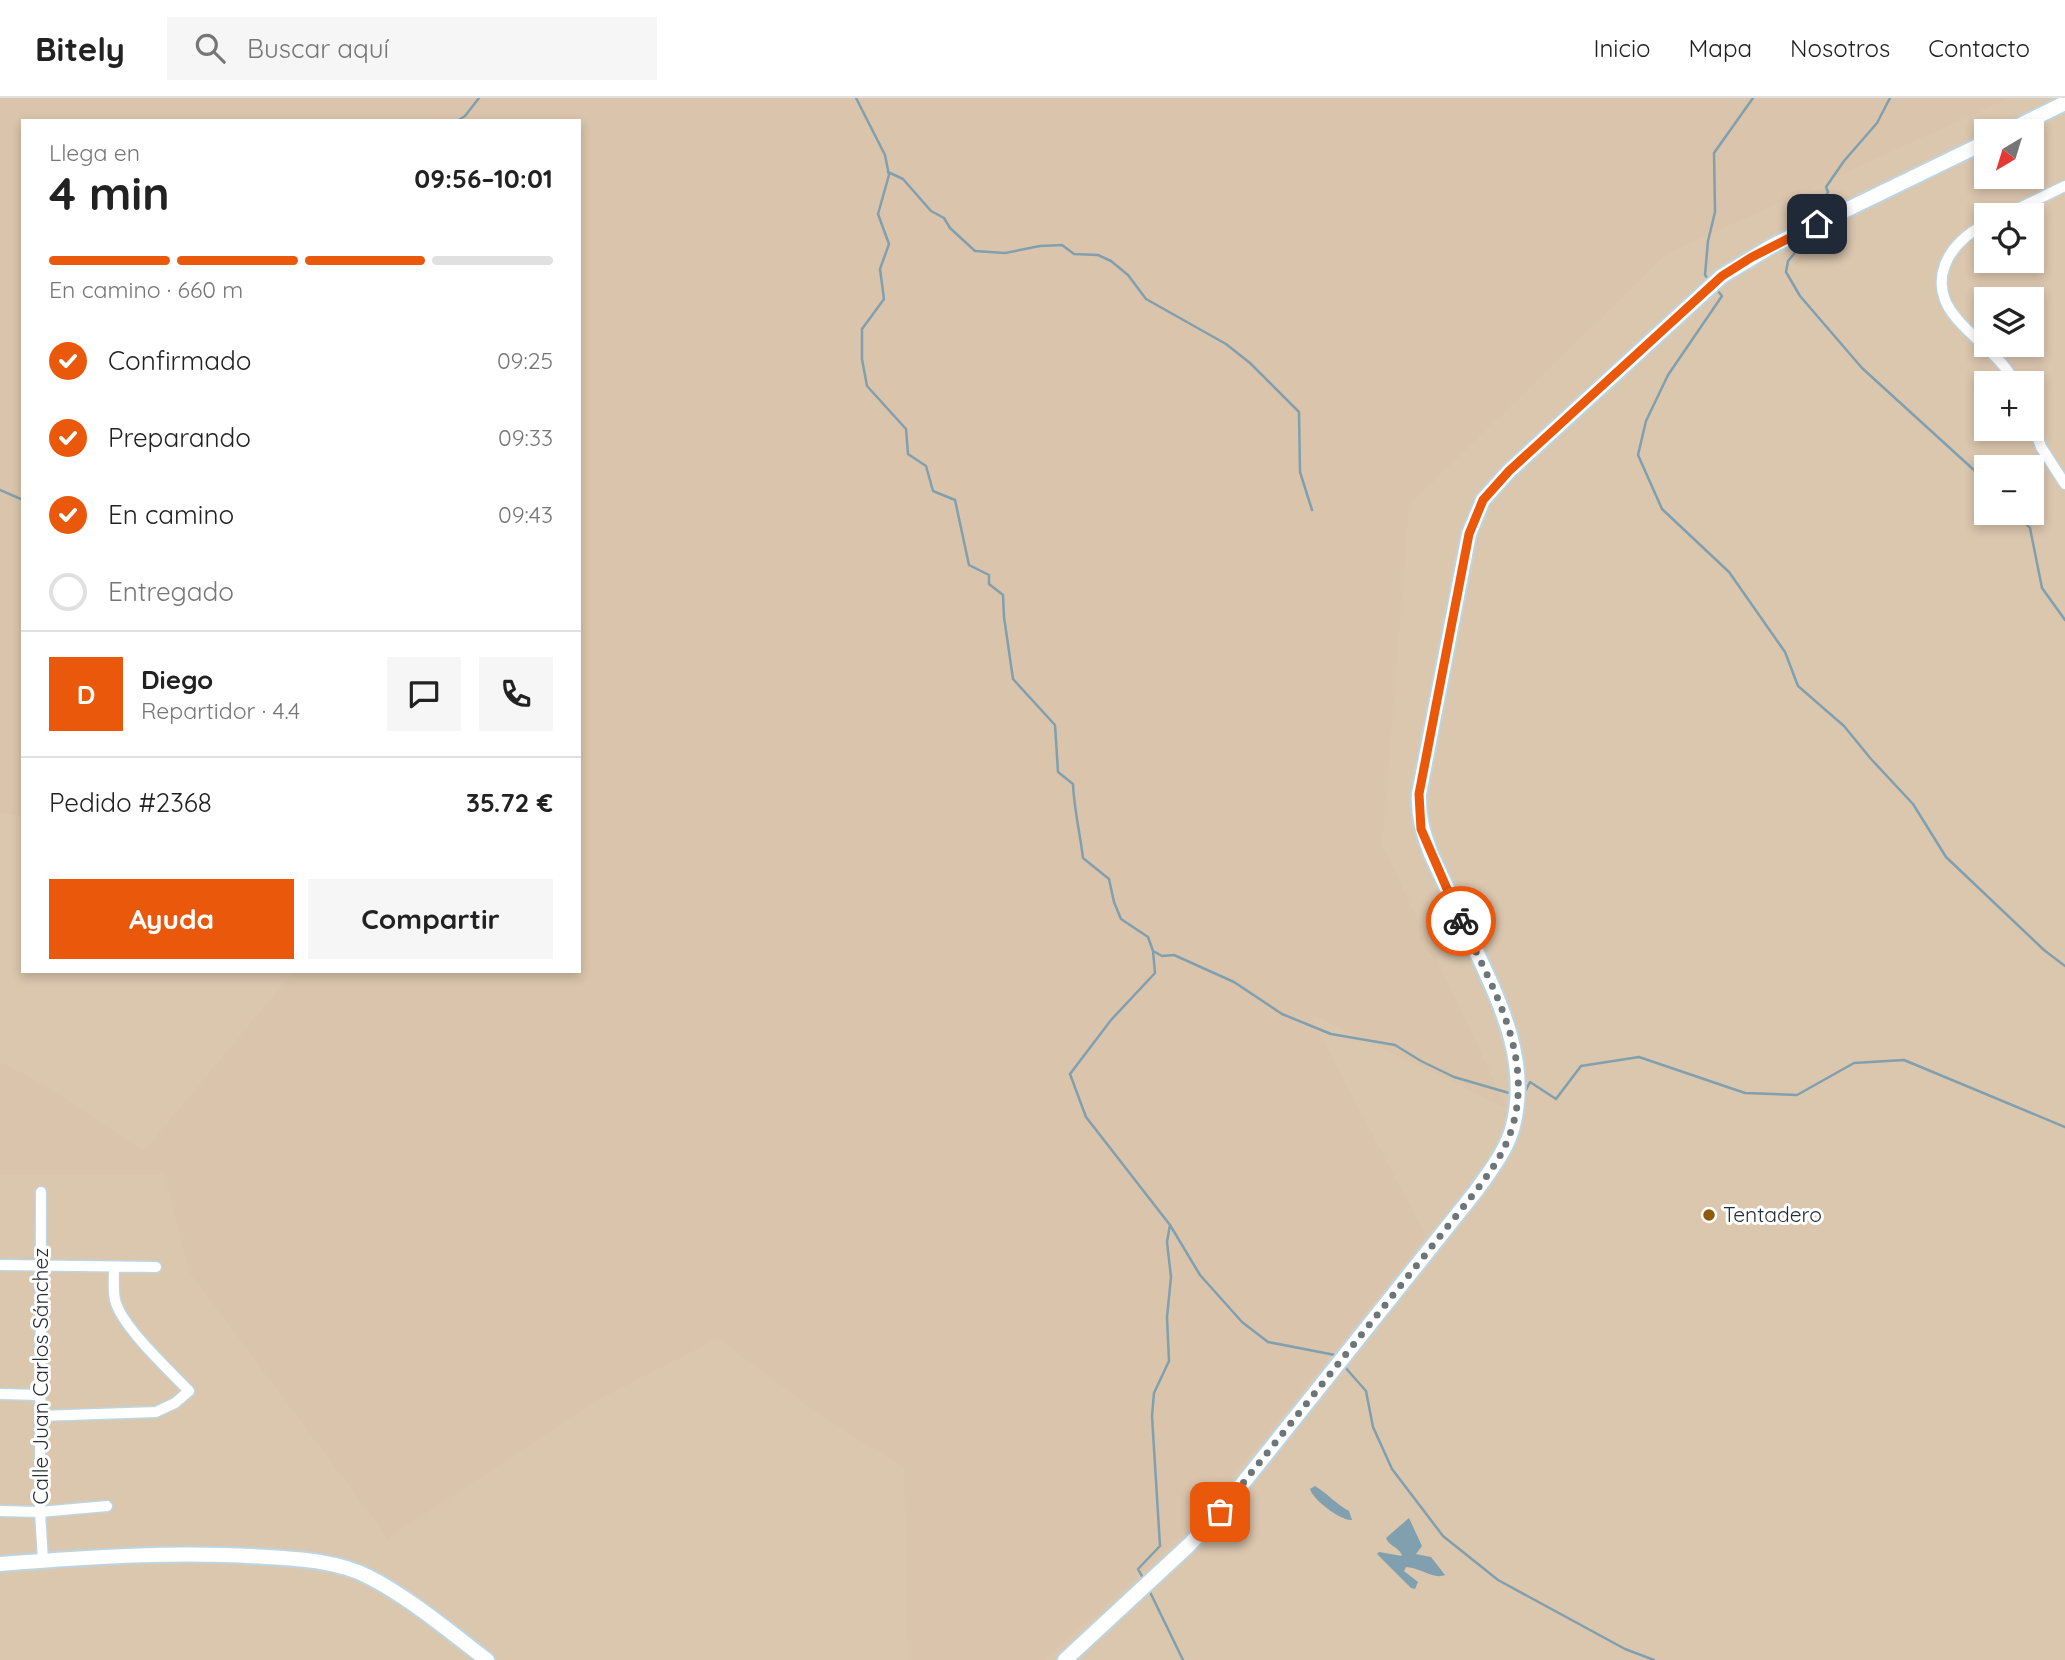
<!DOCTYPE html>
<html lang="es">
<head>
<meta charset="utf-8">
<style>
  body { margin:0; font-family:Quicksand,sans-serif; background:#f6f6f6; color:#222; height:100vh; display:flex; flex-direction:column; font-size:26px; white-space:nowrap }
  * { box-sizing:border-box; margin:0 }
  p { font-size:23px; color:#767676 }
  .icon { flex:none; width:38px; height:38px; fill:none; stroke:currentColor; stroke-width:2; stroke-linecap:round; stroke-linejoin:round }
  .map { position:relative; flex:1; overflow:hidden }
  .drawer { position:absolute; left:21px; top:21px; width:560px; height:854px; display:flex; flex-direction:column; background:#fff; border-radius:0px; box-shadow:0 4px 10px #0003 }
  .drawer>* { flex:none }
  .needle { width:46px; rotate:218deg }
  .fabs { position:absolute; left:1974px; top:21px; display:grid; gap:14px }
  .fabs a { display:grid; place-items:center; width:70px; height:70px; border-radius:0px; background:#fff; box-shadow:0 4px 10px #0003; font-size:35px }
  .pin { position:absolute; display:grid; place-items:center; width:60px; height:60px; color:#fff; margin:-30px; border-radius:14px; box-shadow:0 4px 10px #0006 }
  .courier { position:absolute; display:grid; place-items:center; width:70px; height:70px; margin:-35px; border:5px solid #ea580c; border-radius:50%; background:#fff; color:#222; box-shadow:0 2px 9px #0007 }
  .headline em { font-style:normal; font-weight:800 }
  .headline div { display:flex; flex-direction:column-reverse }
  .headline { display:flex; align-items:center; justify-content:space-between; height:119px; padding:0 28px }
  h1 { font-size:46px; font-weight:800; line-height:52px }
  .bar { display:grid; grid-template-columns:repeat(4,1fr); gap:10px 7px; align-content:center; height:84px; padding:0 28px }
  .bar i { height:9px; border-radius:5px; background:#e0e0e0 }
  .bar .current { background:#ea580c }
  .bar p { grid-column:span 4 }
  .line { display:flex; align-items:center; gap:18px; padding:0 28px; border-top:2px solid #e0e0e0 }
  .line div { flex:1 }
  .round { display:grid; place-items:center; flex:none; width:74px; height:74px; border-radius:0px; background:#f6f6f6 }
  ol { padding:0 28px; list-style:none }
  li { display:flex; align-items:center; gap:21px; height:77px }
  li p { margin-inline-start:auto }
  li .icon { padding:7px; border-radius:50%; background:#ea580c; color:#fff; stroke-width:4 }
  li:last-child { color:#767676 }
  li i { width:38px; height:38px; border:4px solid #e0e0e0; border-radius:50% }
  .cta { display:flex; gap:14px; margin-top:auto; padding:14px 28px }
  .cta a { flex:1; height:80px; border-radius:0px; background:#ea580c; color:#fff; font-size:28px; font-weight:800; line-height:80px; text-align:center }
  .cta a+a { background:#f6f6f6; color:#222 }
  header { display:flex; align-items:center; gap:42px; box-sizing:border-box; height:98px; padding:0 35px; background:#fff; border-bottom:2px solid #e0e0e0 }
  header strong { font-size:33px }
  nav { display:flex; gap:38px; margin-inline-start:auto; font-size:24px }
  .search { width:490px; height:63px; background:#f6f6f6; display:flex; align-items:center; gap:18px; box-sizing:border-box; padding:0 24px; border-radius:0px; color:#767676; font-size:26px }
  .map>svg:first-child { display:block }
</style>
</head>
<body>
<header>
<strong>Bitely</strong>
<div class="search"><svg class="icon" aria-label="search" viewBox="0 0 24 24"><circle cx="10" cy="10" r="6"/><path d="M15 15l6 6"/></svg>Buscar aquí</div>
<nav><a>Inicio</a><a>Mapa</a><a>Nosotros</a><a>Contacto</a></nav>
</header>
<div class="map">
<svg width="2065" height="1562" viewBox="0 0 2065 1562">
  <rect width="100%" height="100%" fill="#f0faff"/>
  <path fill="#dbc6ae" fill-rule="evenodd" d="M0 0H2065V1562H0ZM23 23H579V873H23ZM1986 33H2032V79H1986ZM1986 117H2032V163H1986ZM1986 201H2032V247H1986ZM1986 285H2032V331H1986ZM1986 369H2032V415H1986Z"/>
  <path fill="#dac4ab" d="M0 0H2009L1666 156 1409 407 1382 747 1507 1010 1309 915 1426 1139 1203 1415 1140 1476 1044 1562H908L904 1369 827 1322 718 1240 597 1302 388 1440 190 1175 164 1076 0 1077V964L58 995 144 1053 294 873H579V23H23V719L0 714Z"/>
  <path fill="#80a0b0" d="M1315 1388C1328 1396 1336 1406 1349 1413L1352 1422C1341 1423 1313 1402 1310 1391Z
    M1409 1420 1422 1448 1416 1456 1431 1459 1445 1477C1434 1482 1419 1469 1406 1469L1404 1473 1418 1484 1415 1491 1411 1490 1377 1456 1379 1454 1402 1458C1400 1449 1389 1449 1386 1440Z"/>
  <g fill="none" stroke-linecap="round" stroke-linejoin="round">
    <path stroke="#80a0b0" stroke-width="2.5" d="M856 0 885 57 889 77 878 116 889 146 880 171 884 201 862 231V261L867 288 906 331 908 356 926 368 933 393 955 402 969 467 989 477V486L1003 497 1004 519 1013 581 1055 627 1058 674 1073 686C1074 711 1080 735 1083 760L1109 781 1114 804 1121 821 1148 839 1153 853 1162 858 1174 857 1234 884 1282 916 1331 936 1395 947 1421 963 1454 979 1509 995
      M457 23 465 18 479 0
      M888 74 903 81 931 113 944 120 950 130 975 153 1005 155 1040 148 1062 147 1074 156 1098 157 1111 163 1128 177 1146 201 1226 246 1250 265 1299 314 1300 374 1312 412
      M1813 120 1828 94 1826 89 1844 63 1877 25 1890 0
      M1808 139 1788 163 1786 174 1800 198 1862 270 1986 383
      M1708 181 1705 177 1708 143 1715 114 1714 55 1753 0
      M1718 193 1722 198 1668 277 1646 323 1638 357 1662 411 1729 474 1785 554 1798 588 1844 628 1871 661 1913 706 1946 759 2044 852 2065 868
      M0 392 23 402
      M2016 415 2030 430 2042 490 2065 522
      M1153 853 1155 875 1111 922 1070 976 1086 1019 1170 1127 1200 1177 1242 1224 1268 1244 1335 1257
      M1526 992 1530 984 1556 1001 1581 968 1639 959 1745 995 1797 997 1854 965 1904 962 2065 1029
      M1344 1268 1366 1293 1373 1329 1392 1371 1443 1438 1498 1482 1625 1551 1654 1562
      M1143 1480 1138 1471 1160 1448 1152 1318 1154 1295 1169 1263 1167 1219 1171 1179 1167 1144 1170 1127
      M1150 1494 1183 1562"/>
    <defs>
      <path id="minor" d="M2005 117 2065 88
        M1986 126C1948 144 1924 185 1958 222 1977 244 2001 258 2015 285
        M2032 324 2041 349 2065 386
        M41 1094 40 1414 43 1462
        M0 1167 156 1169
        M0 1296 40 1297
        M40 1318 156 1314 175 1305 189 1293C170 1273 121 1228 115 1202 113 1192 114 1179 114 1169
        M0 1413 40 1414 107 1408"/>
      <path id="secondary" d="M2008 33 2065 5
        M0 1466C89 1459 177 1453 266 1459 300 1461 338 1463 369 1479 410 1500 450 1534 487 1562
        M1065 1562 1189 1447 1220 1414 1476 1093C1490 1073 1507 1052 1513 1028 1529 965 1502 909 1476 853 1461 821 1446 788 1431 756 1423 735 1418 718 1419 696L1469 436 1483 402 1509 373 1722 178 1772 148 1986 44"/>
    </defs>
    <use href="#minor" stroke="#bdd5e1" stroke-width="13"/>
    <use href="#secondary" stroke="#bdd5e1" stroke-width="18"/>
    <use href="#minor" stroke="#fff" stroke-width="10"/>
    <use href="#secondary" stroke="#fff" stroke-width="14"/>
  </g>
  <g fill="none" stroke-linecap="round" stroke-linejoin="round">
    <path stroke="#6b757a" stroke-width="7" stroke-dasharray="0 12.6" d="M1220 1414 1476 1093C1490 1074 1504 1055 1511 1033 1536 960 1491 886 1461 823"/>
    <path stroke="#ea580c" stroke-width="9" d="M1461 823 1421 731 1419 696 1469 436 1483 402 1509 373 1722 178 1752 159 1817 126"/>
  </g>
  <circle fill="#8e5b08" stroke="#fff" stroke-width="2.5" cx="1709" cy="1117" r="7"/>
  <g text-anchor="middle" stroke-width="6" stroke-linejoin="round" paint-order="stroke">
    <g font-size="21" fill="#242d32" stroke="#fff" text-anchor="start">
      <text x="1723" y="1124">Tentadero</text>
    </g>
    <g font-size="21" fill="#242d32" stroke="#fff">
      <text transform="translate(41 1278) rotate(-90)" y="7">Calle Juan Carlos Sánchez</text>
    </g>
  </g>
</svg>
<div class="fabs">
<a><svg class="needle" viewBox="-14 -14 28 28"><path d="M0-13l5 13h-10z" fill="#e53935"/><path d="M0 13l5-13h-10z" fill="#767676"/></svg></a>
<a><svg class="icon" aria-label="locate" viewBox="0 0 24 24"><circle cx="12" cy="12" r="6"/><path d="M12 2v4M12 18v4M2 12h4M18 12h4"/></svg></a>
<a><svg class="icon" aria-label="layers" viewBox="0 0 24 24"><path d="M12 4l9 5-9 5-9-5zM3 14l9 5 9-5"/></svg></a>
<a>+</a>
<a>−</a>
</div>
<div class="pin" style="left:1220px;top:1414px;background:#ea580c"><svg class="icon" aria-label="bag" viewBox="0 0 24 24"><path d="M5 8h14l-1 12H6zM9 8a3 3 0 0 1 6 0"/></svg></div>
<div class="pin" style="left:1817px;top:126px;background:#1f2937"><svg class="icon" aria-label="home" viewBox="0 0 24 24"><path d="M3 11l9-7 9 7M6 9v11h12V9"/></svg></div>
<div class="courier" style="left:1461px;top:823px"><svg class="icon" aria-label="bike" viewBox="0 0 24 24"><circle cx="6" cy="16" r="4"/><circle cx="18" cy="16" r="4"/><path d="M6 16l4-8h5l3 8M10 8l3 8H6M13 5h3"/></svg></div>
<section class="drawer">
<div class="headline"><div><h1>4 min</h1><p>Llega en</p></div><em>09:56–10:01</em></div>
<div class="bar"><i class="current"></i><i class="current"></i><i class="current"></i><i></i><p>En camino · 660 m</p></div>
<ol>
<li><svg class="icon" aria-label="check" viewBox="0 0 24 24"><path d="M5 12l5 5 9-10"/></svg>Confirmado<p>09:25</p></li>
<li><svg class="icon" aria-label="check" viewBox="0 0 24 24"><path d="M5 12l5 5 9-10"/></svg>Preparando<p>09:33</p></li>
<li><svg class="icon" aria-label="check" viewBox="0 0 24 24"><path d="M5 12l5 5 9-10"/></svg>En camino<p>09:43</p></li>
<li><i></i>Entregado</li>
</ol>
<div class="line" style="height:126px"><b class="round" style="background:#ea580c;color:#fff">D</b><div><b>Diego</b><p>Repartidor · 4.4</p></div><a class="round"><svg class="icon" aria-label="chat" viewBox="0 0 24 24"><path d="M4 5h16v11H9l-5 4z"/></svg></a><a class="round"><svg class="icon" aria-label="phone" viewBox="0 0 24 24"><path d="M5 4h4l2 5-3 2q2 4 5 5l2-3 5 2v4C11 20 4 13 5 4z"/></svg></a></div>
<div class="line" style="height:91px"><div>Pedido #2368</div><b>35.72 €</b></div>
<div class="cta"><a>Ayuda</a><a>Compartir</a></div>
</section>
</div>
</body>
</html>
